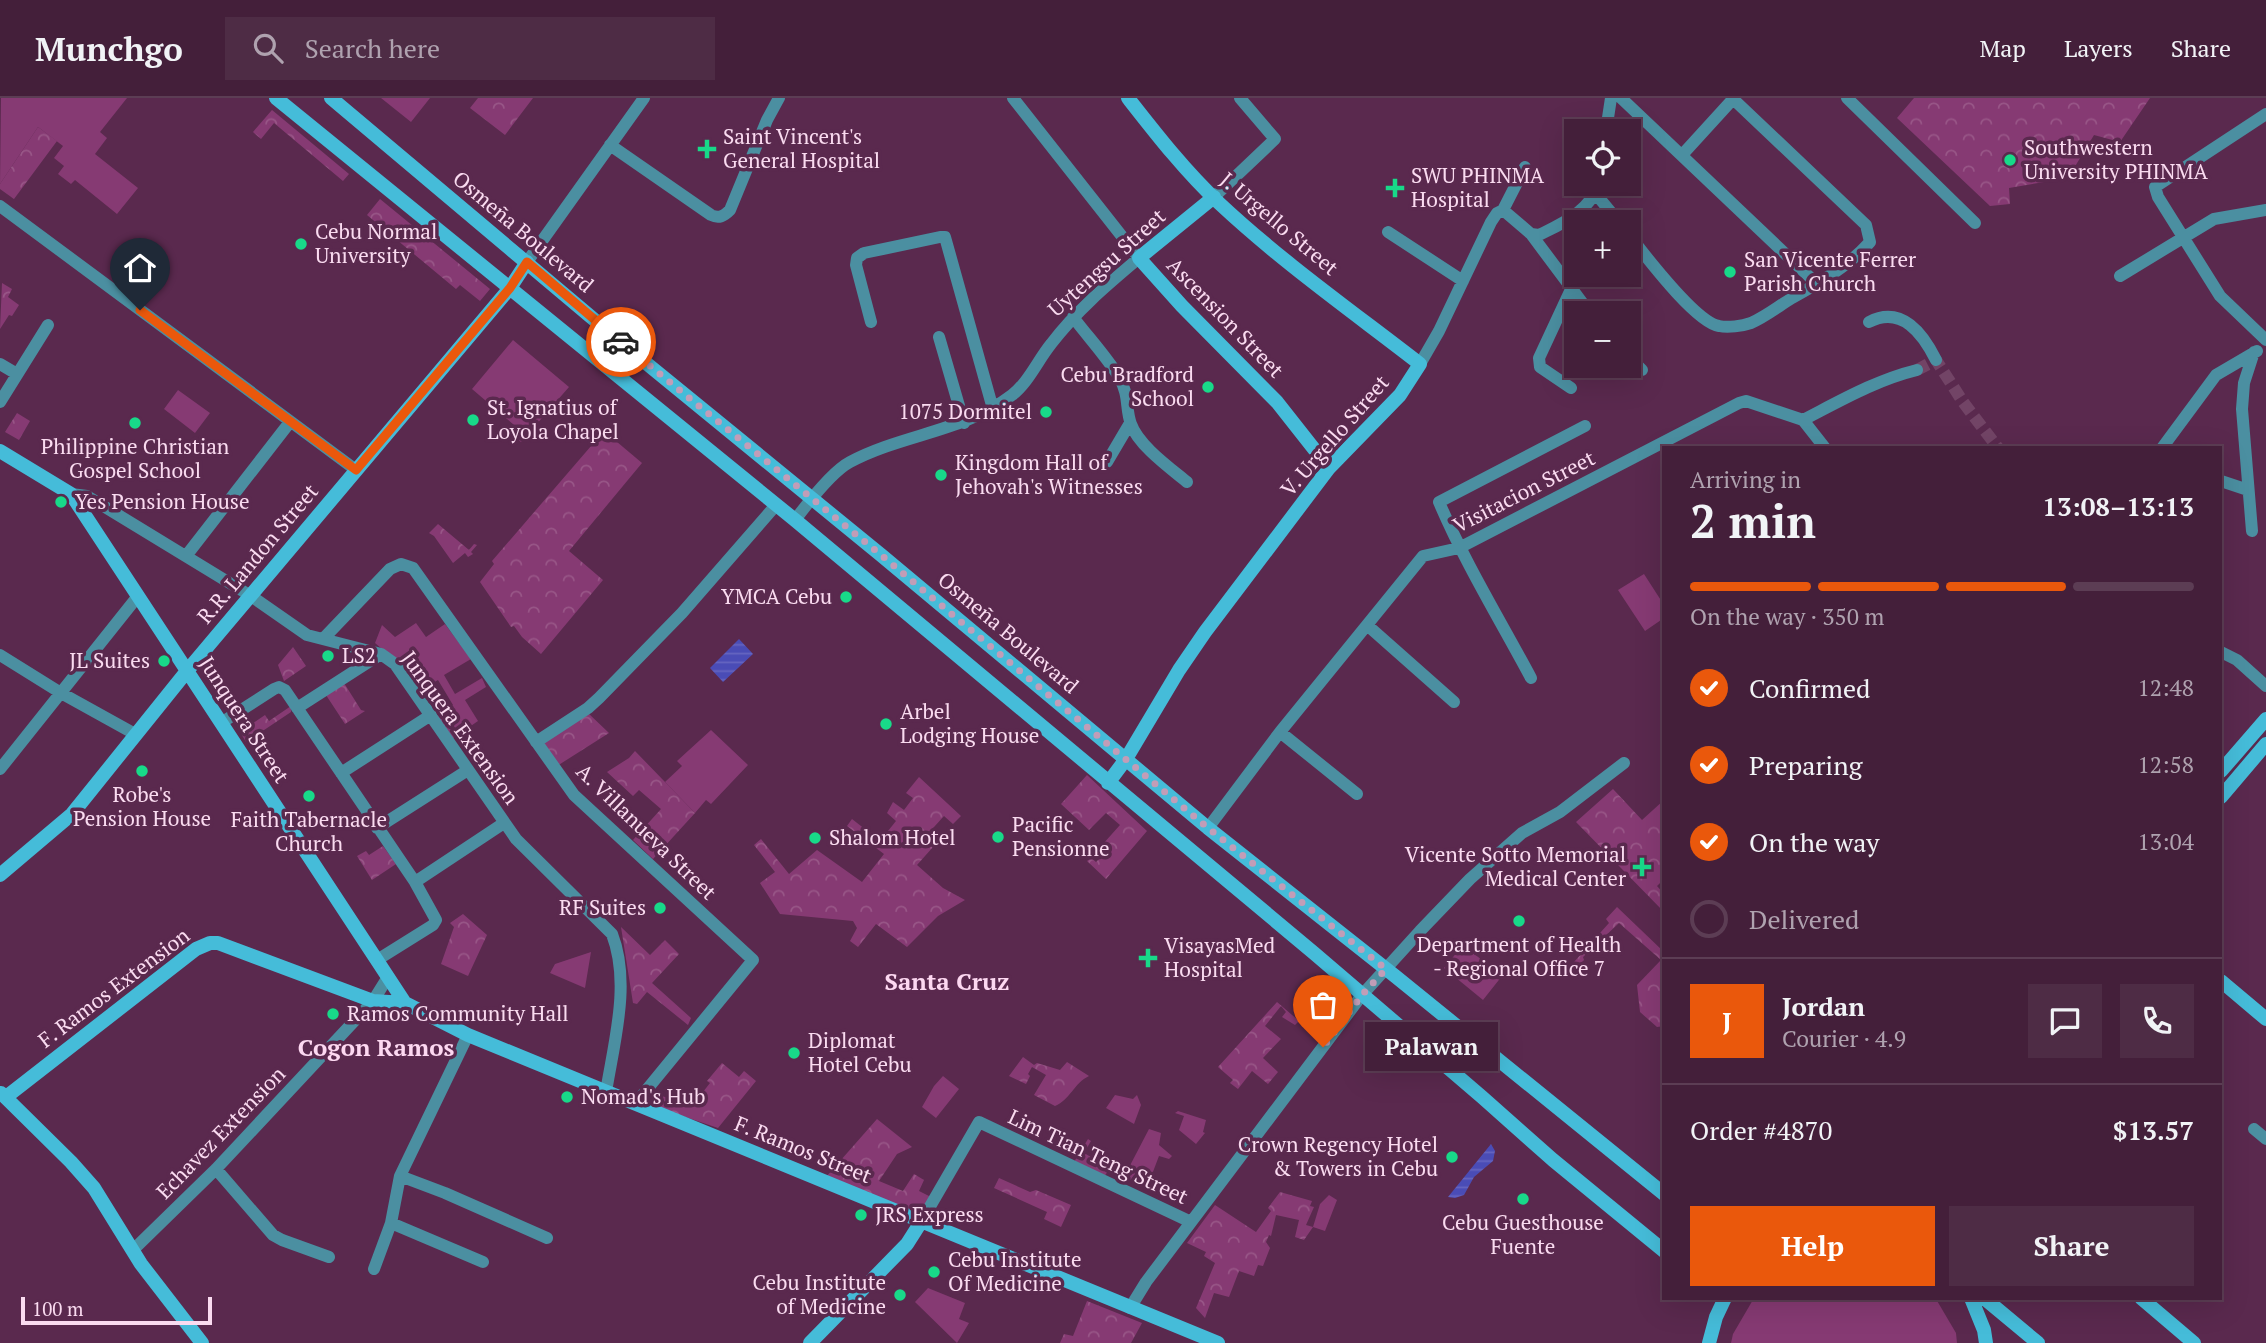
<!DOCTYPE html>
<html lang="en">
<head>
<meta charset="utf-8">
<style>
  body { margin:0; font-family:"PT Serif",serif; background:#4e2c45; color:#f1f3f6; height:100vh; display:flex; flex-direction:column; font-size:26px; white-space:nowrap }
  * { box-sizing:border-box; margin:0 }
  p { font-size:23px; color:#afa2af }
  .icon { flex:none; width:38px; height:38px; fill:none; stroke:currentColor; stroke-width:2; stroke-linecap:round; stroke-linejoin:round }
  .map { position:relative; flex:1; overflow:hidden }
  .details { position:absolute; left:1662px; top:348px; width:560px; height:854px; display:flex; flex-direction:column; background:#441f3a; border-radius:0px; box-shadow:0 7px 28px #0002,0 0 0 2px #5c3d54 }
  .details>* { flex:none }
  .fabs { position:absolute; left:1564px; top:21px; display:grid; gap:14px }
  .fabs a { display:grid; place-items:center; width:77px; height:77px; border-radius:0px; background:#441f3a; box-shadow:0 7px 28px #0002,0 0 0 2px #5c3d54; font-size:35px }
  .scale { position:absolute; left:21px; bottom:18px; width:191px; box-sizing:border-box; padding-left:7px; border:4px solid #fadbf0; border-top:0; font-size:19px; line-height:24px; white-space:nowrap; color:#fadbf0; -webkit-text-stroke:5px #5a294e; paint-order:stroke }
  .pin { position:absolute; display:grid; place-items:center; width:60px; height:60px; color:#fff; margin:-72px -30px; border-radius:50% 50% 50% 0; rotate:-45deg; box-shadow:0 0 7px #0007 }
  .pin .icon { rotate:45deg }
  .courier { position:absolute; display:grid; place-items:center; width:70px; height:70px; margin:-35px; border:5px solid #ea580c; border-radius:50%; background:#fff; color:#222; box-shadow:0 2px 9px #0007 }
  .bubble { position:absolute; height:49px; border-radius:0px; background:#441f3a; box-shadow:0 7px 28px #0002,0 0 0 2px #5c3d54; font-size:23px; font-weight:800; line-height:49px; text-align:center }
  .headline em { font-style:normal; font-weight:800 }
  .headline div { display:flex; flex-direction:column-reverse }
  .headline { display:flex; align-items:center; justify-content:space-between; height:119px; padding:0 28px }
  h1 { font-size:46px; font-weight:800; line-height:52px }
  .bar { display:grid; grid-template-columns:repeat(4,1fr); gap:10px 7px; align-content:center; height:84px; padding:0 28px }
  .bar i { height:9px; border-radius:5px; background:#5c3d54 }
  .bar .current { background:#ea580c }
  .bar p { grid-column:span 4 }
  .line { display:flex; align-items:center; gap:18px; padding:0 28px; border-top:2px solid #5c3d54 }
  .line div { flex:1 }
  .round { display:grid; place-items:center; flex:none; width:74px; height:74px; border-radius:0px; background:#4e2c45 }
  ol { padding:0 28px; list-style:none }
  li { display:flex; align-items:center; gap:21px; height:77px }
  li p { margin-inline-start:auto }
  li .icon { padding:7px; border-radius:50%; background:#ea580c; color:#fff; stroke-width:4 }
  li:last-child { color:#afa2af }
  li i { width:38px; height:38px; border:4px solid #5c3d54; border-radius:50% }
  .button { display:flex; gap:14px; margin-top:auto; padding:14px 28px }
  .button a { flex:1; height:80px; border-radius:0px; background:#ea580c; color:#fff; font-size:28px; font-weight:800; line-height:80px; text-align:center }
  .button a+a { background:#4e2c45; color:#f1f3f6 }
  header { display:flex; align-items:center; gap:42px; box-sizing:border-box; height:98px; padding:0 35px; background:#441f3a; border-bottom:2px solid #5c3d54 }
  header strong { font-size:33px }
  nav { display:flex; gap:38px; margin-inline-start:auto; font-size:24px }
  .search { width:490px; height:63px; background:#4e2c45; display:flex; align-items:center; gap:18px; box-sizing:border-box; padding:0 24px; border-radius:0px; color:#afa2af; font-size:26px }
  .map>svg:first-child { display:block }
</style>
</head>
<body>
<header>
<strong>Munchgo</strong>
<div class="search"><svg class="icon" aria-label="search" viewBox="0 0 24 24"><circle cx="10" cy="10" r="6"/><path d="M15 15l6 6"/></svg>Search here</div>
<nav><a>Map</a><a>Layers</a><a>Share</a></nav>
</header>
<div class="map">
<svg width="2266" height="1245" viewBox="0 0 2266 1245">
  <defs>
    <pattern id="forest-crowns" width="20" height="18" patternUnits="userSpaceOnUse" patternTransform="scale(1.75)"><rect width="20" height="18" fill="#863a73"/><path d="M2 6a3 3 0 1 1 6 0M12 15a3 3 0 1 1 6 0" fill="none" stroke="#985687"/></pattern>
    <pattern id="water-rules" width="6" height="5" patternUnits="userSpaceOnUse" patternTransform="scale(1.75)"><rect width="6" height="5" fill="#4a4cb6"/><path d="M0 2.5h6" fill="none" stroke="#6565c0"/></pattern>
  </defs>
  <rect width="100%" height="100%" fill="#5a294e"/>
  <path fill="#863a73" d="M1 0H127L100 34 107 40 95 56 138 90 117 116 75 82 71 86 58 76 64 68 54 60 63 48 38 29 0 86Z
    M381 0H430L411 24Z
    M513 242 569 289 521 344 509 333 514 327 472 291Z
    M178 292 210 315 195 335 164 311Z
    M1644 476 1664 507V520L1645 533 1618 492Z
    M416 525 426 539 445 526 471 561 444 577 455 596 482 580 486 589 465 602 478 623 452 641 436 619 453 607 438 582 419 593 396 563 375 545 382 527 395 539Z
    M711 632 748 667 711 706 706 702 695 715 665 684 682 668 677 663Z
    M1463 847 1502 878 1483 902 1444 870Z
    M591 854 585 890 550 875 555 866Z
    M943 978 959 991 936 1020 922 1009 934 988Z
    M1115 997 1133 1001 1137 997 1141 1007 1134 1026 1106 1010Z
    M1178 1013 1206 1022 1203 1034 1205 1035 1196 1046 1179 1032 1184 1018 1175 1015Z
    M1149 1031 1161 1035 1159 1047 1172 1058 1169 1061 1159 1058 1151 1079 1145 1088 1124 1079Z
    M1088 1041 1091 1043 1084 1055 1110 1070 1104 1079 1074 1064Z
    M1329 1097 1337 1102 1325 1133 1313 1129 1320 1106Z
    M928 1190 965 1205 959 1221 969 1225 957 1245 915 1204Z
    M1754 1200 1936 1201 1956 1235 1957 1245H1731L1733 1236Z"/>
  <path fill="url(#forest-crowns)" d="M478 0H533L505 37 470 10Z
    M1914 0H2150L2120 44 2094 37 2068 80 2009 90 2010 106 1990 108 1897 20Z
    M272 12 349 76 343 83 274 25 261 41 253 34Z
    M38 29 57 43 14 101 0 91V86Z
    M380 101 490 191 480 203 460 187 456 191 367 117Z
    M2 185 12 191 8 199 19 207 12 218 9 217 0 231Z
    M17 315 30 323 19 342 5 334Z
    M604 333 642 365 569 453 603 482 541 556 522 539 514 528 511 529 480 484 494 466 492 463Z
    M438 426 469 452 474 446 477 447 471 454 473 456 468 459 465 455 453 465 434 438 429 435Z
    M293 549 306 568 284 583 278 567Z
    M344 585 361 612 365 613 345 626 326 597Z
    M291 608V614L246 644 240 634 265 617 269 623Z
    M588 615 609 635 557 668 540 643Z
    M635 653 695 715 653 761 633 742 661 711 639 692 633 698 607 674 629 660Z
    M1087 677 1147 733 1106 781 1087 763 1091 760 1096 764 1108 752 1103 746 1120 727 1106 715 1089 732 1061 706Z
    M919 679 961 718 953 726 944 718 924 740 933 749 917 767 943 790 965 802 938 818 907 849 876 826 858 849 850 843 857 830 853 823 780 816 760 785 775 774 754 747 761 741 789 776 817 752 862 784 884 756 847 728 852 721 880 743 896 723 887 715 893 704 904 712 913 700 906 695Z
    M1613 691 1642 722 1664 702V781L1657 788 1664 796V814L1576 724Z
    M383 748 396 766 372 782 357 758 366 753 369 757Z
    M1617 809 1664 854V928L1657 929 1640 914 1637 887 1661 862 1619 825 1583 859 1584 862 1578 868 1574 864 1609 825 1606 821Z
    M463 816 487 837 468 878 441 866 454 829 450 825Z
    M621 829 650 857 665 842 679 856 652 885 691 920 688 927 647 894 637 906 633 905Z
    M1277 904 1299 923 1295 927 1282 919 1286 914 1281 908 1265 928 1281 941 1263 960 1278 974 1268 986 1252 973 1238 991 1230 985 1233 982 1218 969Z
    M1023 959 1034 967 1037 965 1060 972 1067 964 1089 978C1074 985 1070 1002 1055 1008L1034 997 1046 977 1032 969 1028 976 1030 978 1026 986 1009 978Z
    M722 965 739 979 744 973 756 983 718 1030 653 1008 659 997 692 1008 710 985 707 983Z
    M877 1021 912 1049 897 1056 879 1083 903 1093 914 1076 924 1082 919 1093 933 1100 921 1121 826 1079Z
    M999 1080 1030 1094 1036 1092 1071 1107 1061 1129 1044 1121 1047 1114 994 1090Z
    M1280 1094 1312 1103 1310 1108 1314 1109 1306 1127 1313 1129 1304 1142 1295 1139 1299 1122 1276 1117 1271 1138 1269 1137 1266 1144 1270 1150 1263 1168 1258 1167 1254 1178 1239 1173 1229 1199 1214 1195 1205 1220 1196 1210 1215 1165 1204 1158 1206 1154 1187 1145 1215 1107 1256 1134 1271 1113 1268 1110Z
    M1087 1203 1142 1225 1131 1245H1060L1064 1236 1073 1238Z"/>
  <path fill="url(#water-rules)" d="M739 541 753 556 723 584 710 570Z
    M1491 1046 1495 1053 1493 1063 1474 1079 1464 1097 1455 1100 1448 1099Z"/>
  <g fill="none" stroke-linecap="round" stroke-linejoin="round">
    <path stroke="#724466" stroke-width="12" stroke-dasharray="12 6" stroke-linecap="butt" d="M1917 272 1936 262 1963 304 1998 350"/>
    <path stroke="#4b8fa1" stroke-width="12" d="M1621 0 1817 186
      M1847 0 1975 125
      M2266 16 2155 89 2158 99 2220 198 2266 242
      M1606 33 1611 0
      M610 47 711 117C719 121 724 118 730 112L767 22 779 0
      M1682 57 1734 0
      M1595 95 1619 124
      M1214 99 1275 41 1240 0
      M0 108 356 372
      M1503 112 1531 136 1590 215
      M1388 134 1463 183
      M1531 136 1539 137 1545 134C1566 124 1592 110 1598 86
      M1629 137C1645 157 1695 224 1719 228 1728 230 1742 228 1751 225 1765 219 1779 208 1792 200 1819 185 1850 167 1870 144L1866 127 1732 0
      M527 164 644 0
      M2120 178 2214 121 2266 112
      M1073 219C1088 239 1106 258 1119 279 1130 298 1125 310 1131 326 1138 347 1170 370 1187 384
      M871 224 856 167 857 160 864 155 940 139H945L993 311
      M1869 224C1902 207 1923 236 1936 262
      M939 239 964 325
      M1629 259 1642 272
      M0 266 17 276
      M1420 266 1439 233 1491 124 1497 115 1503 112 1525 69
      M1571 290 1540 269 1539 260 1572 189
      M0 304 48 227
      M1803 322C1840 303 1876 282 1917 272
      M2162 350 2216 277 2257 253
      M1107 364 1130 325
      M2221 383 2248 392
      M71 396 87 398 251 498 307 537 381 556 395 566 516 741 612 836C631 885 614 944 606 994
      M795 422C807 406 833 373 850 364 902 336 964 334 1012 297 1028 285 1038 262 1051 246 1076 213 1107 187 1139 160L1013 0
      M2252 433 2242 311 2244 285 2254 254
      M186 458 290 324
      M1367 527 1454 604
      M323 541 390 471 401 466 413 470 574 697 753 862 635 1006
      M2221 554 2237 562 2266 588
      M0 557 61 595 135 636
      M1531 580C1500 522 1465 465 1439 404L1585 328
      M297 610 381 556
      M221 625 274 591 279 589 285 592 415 784 436 822 433 827 377 862
      M1280 634 1357 696
      M536 644 588 610 599 600 682 515 776 407
      M0 671 138 498
      M341 675 431 617
      M377 730 468 672
      M1208 730 1280 634 1423 458 1459 450 1739 305 1746 303 1803 322 1825 350
      M415 784 504 725
      M2254 1031 2266 1041
      M216 1071 273 1137 282 1142 329 1159
      M400 1078 445 1095 547 1140
      M921 1124 979 1024 1191 1124
      M391 1125 483 1164
      M134 1151 216 1071 373 903 388 879
      M374 1171 391 1125 400 1078 468 937
      M1130 1210 1146 1184 1362 897 1420 833 1470 781 1522 735 1560 714 1624 665"/>
    <path stroke="#45bcd9" stroke-width="14" d="M276 0 795 422 1314 855 1482 999 1553 1062 1664 1153
      M331 0 635 256 881 457 1208 730 1395 878 1664 1096
      M1214 99 1139 160 1182 208 1277 304 1329 370
      M0 353 71 396 405 905
      M2221 673 2266 621
      M1108 685 1126 661 1179 572 1205 534 1329 370 1400 297 1420 266C1353 214 1282 164 1219 105 1185 73 1157 37 1128 0
      M2221 699 2266 646
      M0 777 72 716 187 573 510 190 527 164
      M2221 883 2266 921
      M1 995 71 1064 94 1090 141 1166 202 1245
      M6 999 196 851 210 845H218L373 903 405 905 468 937 1218 1245
      M1971 1200 1984 1232 1986 1245
      M1984 1200 2038 1245
      M2141 1200 2194 1245
      M810 1245 907 1146 921 1124
      M1709 1245 1716 1219 1725 1200"/>
  </g>
  <g fill="none" stroke-linecap="round" stroke-linejoin="round">
    <path stroke="#c29db7" stroke-width="7" stroke-dasharray="0 12.6" d="M621 244 881 457 1208 730 1386 871 1362 897 1323 949"/>
    <path stroke="#ea580c" stroke-width="9" d="M140 212 356 372 510 190 527 164 621 244"/>
  </g>
  <g fill="#18d989" stroke="#5a294e" stroke-width="2.5">
    <path d="M703.5 40.5h7v7h7v7h-7v7h-7v-7h-7v-7h7z"/>
    <circle cx="2010" cy="62" r="7"/>
    <path d="M1391.5 79.5h7v7h7v7h-7v7h-7v-7h-7v-7h7z"/>
    <circle cx="301" cy="146" r="7"/>
    <circle cx="1730" cy="174" r="7"/>
    <circle cx="1208" cy="289" r="7"/>
    <circle cx="1046" cy="314" r="7"/>
    <circle cx="473" cy="322" r="7"/>
    <circle cx="135" cy="325" r="7"/>
    <circle cx="941" cy="377" r="7"/>
    <circle cx="61" cy="404" r="7"/>
    <circle cx="846" cy="499" r="7"/>
    <circle cx="328" cy="558" r="7"/>
    <circle cx="164" cy="563" r="7"/>
    <circle cx="886" cy="626" r="7"/>
    <circle cx="142" cy="673" r="7"/>
    <circle cx="309" cy="698" r="7"/>
    <circle cx="998" cy="739" r="7"/>
    <circle cx="815" cy="740" r="7"/>
    <path d="M1638.5 758.5h7v7h7v7h-7v7h-7v-7h-7v-7h7z"/>
    <circle cx="660" cy="810" r="7"/>
    <circle cx="1519" cy="823" r="7"/>
    <path d="M1144.5 849.5h7v7h7v7h-7v7h-7v-7h-7v-7h7z"/>
    <circle cx="333" cy="916" r="7"/>
    <circle cx="794" cy="955" r="7"/>
    <circle cx="567" cy="999" r="7"/>
    <circle cx="1452" cy="1059" r="7"/>
    <circle cx="1523" cy="1101" r="7"/>
    <circle cx="861" cy="1117" r="7"/>
    <circle cx="934" cy="1174" r="7"/>
    <circle cx="900" cy="1197" r="7"/>
  </g>
  <g text-anchor="middle" stroke-width="7" stroke-linejoin="round" paint-order="stroke">
    <g font-size="21" fill="#fadbf0" stroke="#5a294e" text-anchor="start">
      <text x="723" y="46">Saint Vincent's<tspan x="723" dy="24">General Hospital</tspan></text>
      <text x="2024" y="57">Southwestern<tspan x="2024" dy="24">University PHINMA</tspan></text>
      <text x="1411" y="85">SWU PHINMA<tspan x="1411" dy="24">Hospital</tspan></text>
      <text x="315" y="141">Cebu Normal<tspan x="315" dy="24">University</tspan></text>
      <text x="1744" y="169">San Vicente Ferrer<tspan x="1744" dy="24">Parish Church</tspan></text>
      <text x="1194" y="284" text-anchor="end">Cebu Bradford<tspan x="1194" dy="24">School</tspan></text>
      <text x="487" y="317">St. Ignatius of<tspan x="487" dy="24">Loyola Chapel</tspan></text>
      <text x="1032" y="321" text-anchor="end">1075 Dormitel</text>
      <text x="135" y="356" text-anchor="middle">Philippine Christian<tspan x="135" dy="24">Gospel School</tspan></text>
      <text x="955" y="372">Kingdom Hall of<tspan x="955" dy="24">Jehovah's Witnesses</tspan></text>
      <text x="75" y="411">Yes Pension House</text>
      <text x="832" y="506" text-anchor="end">YMCA Cebu</text>
      <text x="342" y="565">LS2</text>
      <text x="150" y="570" text-anchor="end">JL Suites</text>
      <text x="900" y="621">Arbel<tspan x="900" dy="24">Lodging House</tspan></text>
      <text x="142" y="704" text-anchor="middle">Robe's<tspan x="142" dy="24">Pension House</tspan></text>
      <text x="309" y="729" text-anchor="middle">Faith Tabernacle<tspan x="309" dy="24">Church</tspan></text>
      <text x="1012" y="734">Pacific<tspan x="1012" dy="24">Pensionne</tspan></text>
      <text x="829" y="747">Shalom Hotel</text>
      <text x="1626" y="764" text-anchor="end">Vicente Sotto Memorial<tspan x="1626" dy="24">Medical Center</tspan></text>
      <text x="646" y="817" text-anchor="end">RF Suites</text>
      <text x="1519" y="854" text-anchor="middle">Department of Health<tspan x="1519" dy="24">- Regional Office 7</tspan></text>
      <text x="1164" y="855">VisayasMed<tspan x="1164" dy="24">Hospital</tspan></text>
      <text x="347" y="923">Ramos Community Hall</text>
      <text x="808" y="950">Diplomat<tspan x="808" dy="24">Hotel Cebu</tspan></text>
      <text x="581" y="1006">Nomad's Hub</text>
      <text x="1438" y="1054" text-anchor="end">Crown Regency Hotel<tspan x="1438" dy="24">&amp; Towers in Cebu</tspan></text>
      <text x="875" y="1124">JRS Express</text>
      <text x="1523" y="1132" text-anchor="middle">Cebu Guesthouse<tspan x="1523" dy="24">Fuente</tspan></text>
      <text x="948" y="1169">Cebu Institute<tspan x="948" dy="24">Of Medicine</tspan></text>
      <text x="886" y="1192" text-anchor="end">Cebu Institute<tspan x="886" dy="24">of Medicine</tspan></text>
    </g>
    <g font-size="21" fill="#fadbf0" stroke="#5a294e">
      <text transform="translate(1279 126) rotate(40)" y="7">J. Urgello Street</text>
      <text transform="translate(523 134) rotate(40)" y="7">Osmeña Boulevard</text>
      <text transform="translate(1107 165) rotate(-42)" y="7">Uytengsu Street</text>
      <text transform="translate(1225 220) rotate(46)" y="7">Ascension Street</text>
      <text transform="translate(1335 338) rotate(-49)" y="7">V. Urgello Street</text>
      <text transform="translate(1524 394) rotate(-27)" y="7">Visitacion Street</text>
      <text transform="translate(258 456) rotate(-50)" y="7">R.R. Landon Street</text>
      <text transform="translate(1008 535) rotate(40)" y="7">Osmeña Boulevard</text>
      <text transform="translate(244 622) rotate(57)" y="7">Junquera Street</text>
      <text transform="translate(460 630) rotate(54)" y="7">Junquera Extension</text>
      <text transform="translate(646 734) rotate(44)" y="7">A. Villanueva Street</text>
      <text transform="translate(114 890) rotate(-37)" y="7">F. Ramos Extension</text>
      <text transform="translate(221 1035) rotate(-46)" y="7">Echavez Extension</text>
      <text transform="translate(803 1052) rotate(22)" y="7">F. Ramos Street</text>
      <text transform="translate(1098 1059) rotate(25)" y="7">Lim Tian Teng Street</text>
    </g>
    <g font-size="24" font-weight="bold" fill="#fdd8f1" stroke="#5a294e">
      <text x="947" y="892">Santa Cruz</text>
      <text x="376" y="958">Cogon Ramos</text>
    </g>
  </g>
</svg>
<div class="fabs">
<a><svg class="icon" aria-label="locate" viewBox="0 0 24 24"><circle cx="12" cy="12" r="6"/><path d="M12 2v4M12 18v4M2 12h4M18 12h4"/></svg></a>
<a>+</a>
<a>−</a>
</div>
<div class="scale">100 m</div>
<div class="pin" style="left:1323px;top:949px;background:#ea580c"><svg class="icon" aria-label="bag" viewBox="0 0 24 24"><path d="M5 8h14l-1 12H6zM9 8a3 3 0 0 1 6 0"/></svg></div>
<div class="pin" style="left:140px;top:212px;background:#1f2937"><svg class="icon" aria-label="home" viewBox="0 0 24 24"><path d="M3 11l9-7 9 7M6 9v11h12V9"/></svg></div>
<div class="courier" style="left:621px;top:244px"><svg class="icon" aria-label="car" viewBox="0 0 24 24"><path d="M5 17H2v-5l4-1 3-4h7l3 4 3 1v5h-3M9 17h6M6 11h13"/><circle cx="7" cy="17" r="2"/><circle cx="17" cy="17" r="2"/></svg></div>
<div class="bubble" style="left:1365px;top:924px;width:133px">Palawan</div>
<section class="details">
<div class="headline"><div><h1>2 min</h1><p>Arriving in</p></div><em>13:08–13:13</em></div>
<div class="bar"><i class="current"></i><i class="current"></i><i class="current"></i><i></i><p>On the way · 350 m</p></div>
<ol>
<li><svg class="icon" aria-label="check" viewBox="0 0 24 24"><path d="M5 12l5 5 9-10"/></svg>Confirmed<p>12:48</p></li>
<li><svg class="icon" aria-label="check" viewBox="0 0 24 24"><path d="M5 12l5 5 9-10"/></svg>Preparing<p>12:58</p></li>
<li><svg class="icon" aria-label="check" viewBox="0 0 24 24"><path d="M5 12l5 5 9-10"/></svg>On the way<p>13:04</p></li>
<li><i></i>Delivered</li>
</ol>
<div class="line" style="height:126px"><b class="round" style="background:#ea580c;color:#fff">J</b><div><b>Jordan</b><p>Courier · 4.9</p></div><a class="round"><svg class="icon" aria-label="chat" viewBox="0 0 24 24"><path d="M4 5h16v11H9l-5 4z"/></svg></a><a class="round"><svg class="icon" aria-label="phone" viewBox="0 0 24 24"><path d="M5 4h4l2 5-3 2q2 4 5 5l2-3 5 2v4C11 20 4 13 5 4z"/></svg></a></div>
<div class="line" style="height:91px"><div>Order #4870</div><b>$13.57</b></div>
<div class="button"><a>Help</a><a>Share</a></div>
</section>
</div>
</body>
</html>
